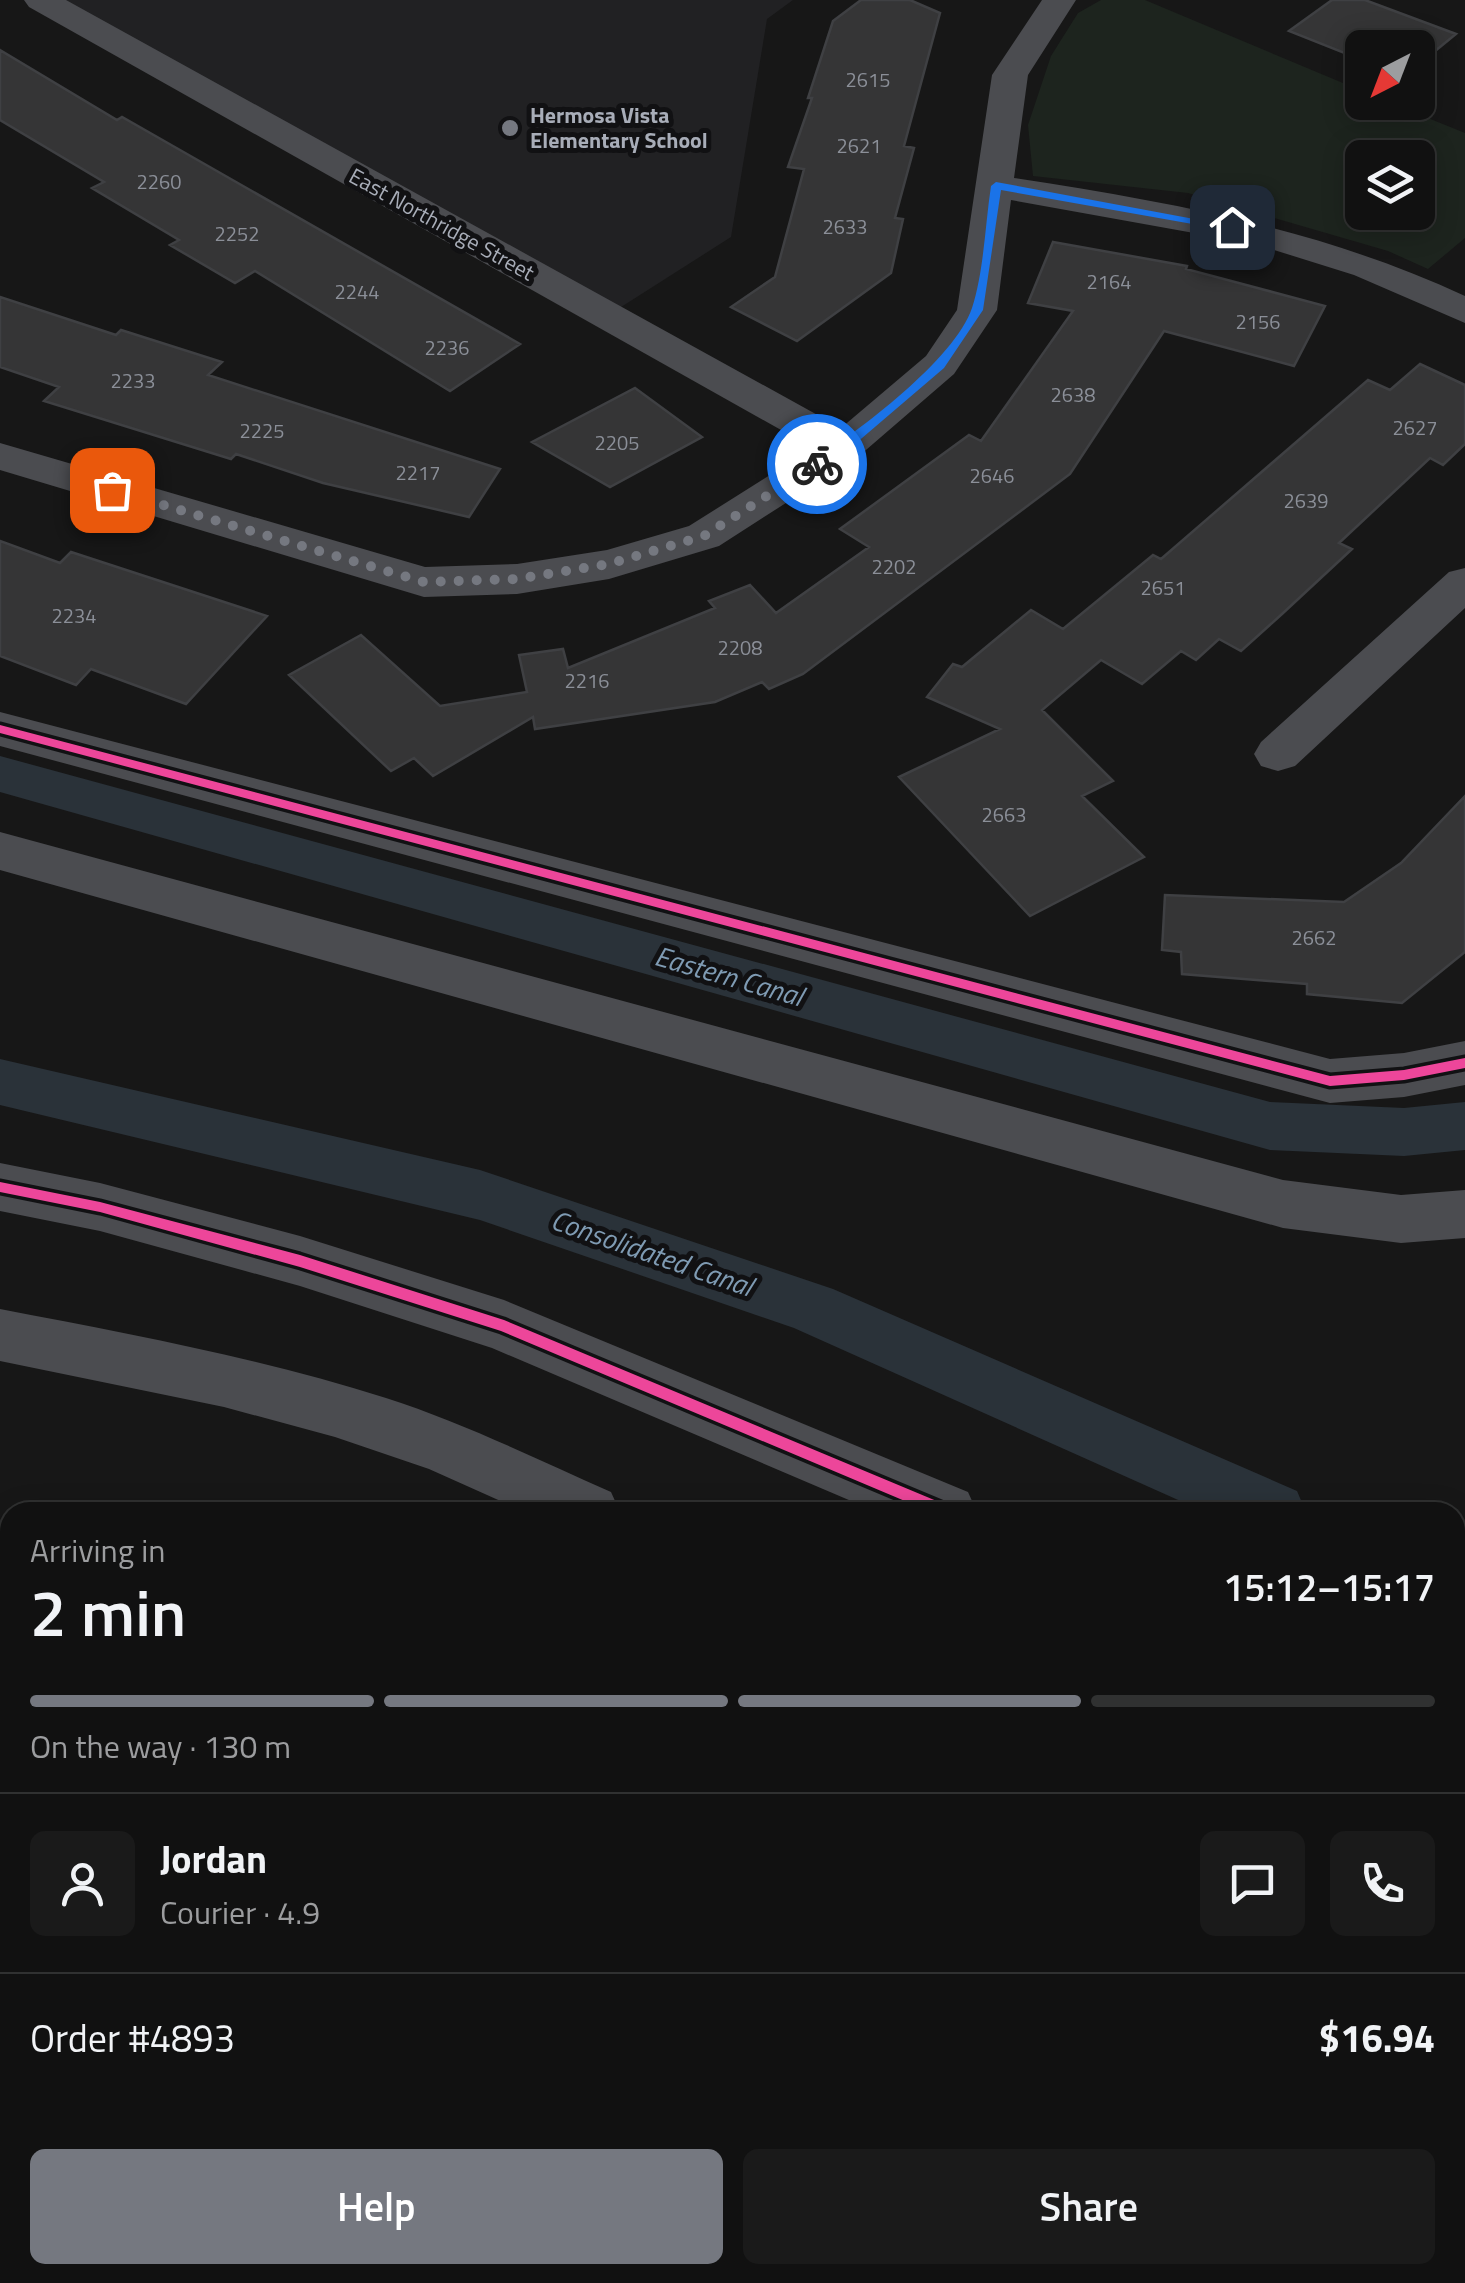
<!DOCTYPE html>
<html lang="en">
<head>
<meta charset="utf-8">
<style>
  body { margin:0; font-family:"Titillium Web",sans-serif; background:#1a1a1a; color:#f1f3f6; height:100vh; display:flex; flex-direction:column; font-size:38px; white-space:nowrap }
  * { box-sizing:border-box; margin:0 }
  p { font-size:32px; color:#9c9d9f }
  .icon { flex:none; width:55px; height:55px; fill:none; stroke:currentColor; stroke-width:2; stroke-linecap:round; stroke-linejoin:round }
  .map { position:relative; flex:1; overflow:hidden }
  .panel { position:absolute; left:0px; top:1502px; width:1465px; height:782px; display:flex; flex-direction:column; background:#111; border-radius:30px 30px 0 0; box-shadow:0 5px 25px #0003,0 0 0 2px #303131 }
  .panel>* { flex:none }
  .needle { width:65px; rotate:222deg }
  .fabs { position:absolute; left:1345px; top:30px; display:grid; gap:20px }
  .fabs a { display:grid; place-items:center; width:90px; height:90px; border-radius:15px; background:#111; box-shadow:0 5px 25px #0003,0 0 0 2px #303131; font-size:50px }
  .pin { position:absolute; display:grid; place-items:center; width:85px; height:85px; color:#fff; margin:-42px; border-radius:20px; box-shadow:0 5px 15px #0006 }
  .courier { position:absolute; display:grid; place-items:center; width:100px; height:100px; margin:-50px; border:8px solid #1a73e8; border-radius:50%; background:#fff; color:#222; box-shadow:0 2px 12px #0007 }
  .head em { font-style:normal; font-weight:600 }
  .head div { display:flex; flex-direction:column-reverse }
  .head { display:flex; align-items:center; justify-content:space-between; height:170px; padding:0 30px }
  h1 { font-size:65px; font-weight:600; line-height:75px }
  .bar { display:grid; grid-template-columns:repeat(4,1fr); gap:15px 10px; align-content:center; height:120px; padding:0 30px }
  .bar i { height:12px; border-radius:8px; background:#303131 }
  .bar .current { background:#757880 }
  .bar p { grid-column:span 4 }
  .line { display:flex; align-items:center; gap:25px; padding:0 30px; border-top:2px solid #303131 }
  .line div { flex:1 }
  .round { display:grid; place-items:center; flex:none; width:105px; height:105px; border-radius:15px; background:#1a1a1a }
  .button { display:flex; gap:20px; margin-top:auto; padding:20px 30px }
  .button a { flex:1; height:115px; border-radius:15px; background:#757880; color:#fff; font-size:40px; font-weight:600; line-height:115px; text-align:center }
  .button a+a { background:#1a1a1a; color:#f1f3f6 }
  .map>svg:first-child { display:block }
</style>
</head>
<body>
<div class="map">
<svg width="1465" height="2283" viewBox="0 0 1465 2283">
  <rect width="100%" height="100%" fill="#171717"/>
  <path fill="#212123" d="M41 0H793L767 19 731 237 607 316Z"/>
  <path fill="#1d241e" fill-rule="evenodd" d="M1101 0H1145L1362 91V102L1391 103 1465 133V238L1428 269 1388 251 1188 193 1033 176 1028 125 1051 56 1078 13ZM1362 158H1418V212H1362Z"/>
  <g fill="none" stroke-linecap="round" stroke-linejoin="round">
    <path fill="#2a3239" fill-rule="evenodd" d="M0 756 1270 1102 1404 1108 1465 1102V1150L1404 1156 1270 1150 0 792Z
      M0 1059 480 1170 833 1289 1297 1491 1306 1512H1205L794 1328 480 1220 0 1105Z
      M1455 1561 1465 1565V1629L1455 1625Z"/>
  </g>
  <path fill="#353536" stroke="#3f4043" stroke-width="2.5" d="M861 0H910L940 13 904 146 914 148 895 218 903 219 891 273 797 341 731 307 775 277 804 169 788 167 812 98H808L833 21Z
    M1332 0H1365L1456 34 1418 65V48H1362V60L1289 31Z
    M0 50 117 120 122 117 173 146 520 344 450 391 255 271 235 283 170 245 179 240 92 188 104 182 0 120Z
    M1053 242 1187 266 1186 269 1325 306 1294 366 1164 331 1070 474 803 674 769 689 762 682 715 702 535 729 533 717 433 776 414 758 391 771 289 675 361 635 440 706 527 692 519 655 563 649 568 668 715 608 709 601 750 585 776 613 869 547 840 529 969 435 981 441 1073 311 1028 303Z
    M0 297 116 335 121 330 222 362 208 375 500 469 469 517 323 483 236 454 231 459 44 401 59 387 0 367Z
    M1420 364 1465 385V444L1443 465 1430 458 1339 543 1352 549 1282 614 1241 651 1219 639 1196 660 1181 651 1142 684 1101 660 1042 710 1113 781 1082 796 1144 857 1030 916 899 777 1000 729 927 697 953 664 962 667 1031 610 1063 629 1153 555 1161 559 1368 380 1390 390Z
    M635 388 702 437 610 487 532 442Z
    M0 541 60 563 71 552 267 616 186 704 91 669 76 685 0 656Z
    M1465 796V952L1402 1003 1307 994V984L1182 974 1181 952 1162 950 1165 895 1344 902 1401 863Z"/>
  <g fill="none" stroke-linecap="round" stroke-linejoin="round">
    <path fill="#4b4c50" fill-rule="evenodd" d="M24 0H66L841 428 926 356 957 310 992 75 1042 0H1076L1028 75 1014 178C1170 202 1321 229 1465 296V323L1354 275 1255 244 1011 200 997 310 954 374 859 456 719 546 609 579 517 594 424 597 0 470V443L425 567 517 564 607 550 689 526 813 448 29 7Z
      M1465 568V608L1295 766 1278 771 1261 766 1254 754 1261 742 1449 572Z
      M0 712 1330 1059 1404 1053 1465 1041V1085L1404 1097 1330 1103 0 746Z
      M0 832 1283 1180 1401 1195 1465 1190V1238L1401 1243 1283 1228 0 870Z
      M0 1163 100 1183 300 1236 504 1300 968 1492 977 1512H877L492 1348 300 1286 100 1231 0 1211Z
      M0 1309C130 1334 260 1358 386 1398 464 1423 536 1459 611 1492L620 1512H525L429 1469 335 1437 224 1407 0 1361Z
      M1455 1705 1465 1709V1776L1455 1772Z
      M1455 1870 1465 1875V1945L1455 1941Z"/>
    <defs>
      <path id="cycleway" d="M0 725 1330 1076 1404 1070 1465 1058V1068L1404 1080 1330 1086 0 733Z
        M0 1182 100 1202 300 1255 504 1320 951 1507 953 1512H931L501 1331 300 1267 100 1212 0 1192Z"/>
    </defs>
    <use href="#cycleway" stroke="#111113" stroke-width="7"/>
    <use href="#cycleway" fill="#ed469a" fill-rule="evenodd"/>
  </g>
  <path fill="#1a73e8" d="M996 182 1237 227 1232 231 1001 190 983 310 944 368 848 450 821 467H812V461C858 432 955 359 972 308 984 271 985 225 991 186Z"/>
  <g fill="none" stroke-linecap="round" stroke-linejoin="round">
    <path stroke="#757880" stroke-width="10" stroke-dasharray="0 18" d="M112 490 424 582 517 579 609 564 704 536 817 464"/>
  </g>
  <circle fill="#757880" stroke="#111113" stroke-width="4" cx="510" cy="128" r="10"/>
  <g text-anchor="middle" stroke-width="10" stroke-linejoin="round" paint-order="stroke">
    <g font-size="20" fill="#8b8f98">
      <text x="868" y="87">2615</text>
      <text x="859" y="153">2621</text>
      <text x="159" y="189">2260</text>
      <text x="845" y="234">2633</text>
      <text x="237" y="241">2252</text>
      <text x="1109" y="289">2164</text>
      <text x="357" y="299">2244</text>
      <text x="1258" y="329">2156</text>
      <text x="447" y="355">2236</text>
      <text x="133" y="388">2233</text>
      <text x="1073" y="402">2638</text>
      <text x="1415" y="435">2627</text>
      <text x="262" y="438">2225</text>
      <text x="617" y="450">2205</text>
      <text x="418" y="480">2217</text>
      <text x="992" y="483">2646</text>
      <text x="1306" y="508">2639</text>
      <text x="894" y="574">2202</text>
      <text x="1163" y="595">2651</text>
      <text x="74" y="623">2234</text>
      <text x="740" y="655">2208</text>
      <text x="587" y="688">2216</text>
      <text x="1004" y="822">2663</text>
      <text x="1314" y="945">2662</text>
    </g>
    <g font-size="22" font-weight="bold" fill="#a8adb8" stroke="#111113" text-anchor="start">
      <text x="530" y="123">Hermosa Vista<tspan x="530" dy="25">Elementary School</tspan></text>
    </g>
    <g font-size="22" fill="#a8adb8" stroke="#111113">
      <text transform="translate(442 224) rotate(29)" y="8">East Northridge Street</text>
    </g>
    <g font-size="28" font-style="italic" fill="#7f9bb3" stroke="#111113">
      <text transform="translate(729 976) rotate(16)" y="10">Eastern Canal</text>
      <text transform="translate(652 1253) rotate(19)" y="10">Consolidated Canal</text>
    </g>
  </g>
</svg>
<div class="fabs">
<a><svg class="needle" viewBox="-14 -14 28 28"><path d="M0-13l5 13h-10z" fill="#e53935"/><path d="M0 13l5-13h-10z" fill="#9c9d9f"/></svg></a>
<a><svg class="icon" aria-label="layers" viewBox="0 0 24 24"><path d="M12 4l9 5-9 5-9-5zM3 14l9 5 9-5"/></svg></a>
</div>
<div class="pin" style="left:112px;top:490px;background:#ea580c"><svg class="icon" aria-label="bag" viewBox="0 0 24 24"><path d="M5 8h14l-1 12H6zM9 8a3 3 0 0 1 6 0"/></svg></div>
<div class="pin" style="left:1232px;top:227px;background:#1f2937"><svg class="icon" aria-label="home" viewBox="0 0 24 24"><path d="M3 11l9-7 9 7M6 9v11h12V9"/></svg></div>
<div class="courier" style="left:817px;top:464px"><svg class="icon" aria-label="bike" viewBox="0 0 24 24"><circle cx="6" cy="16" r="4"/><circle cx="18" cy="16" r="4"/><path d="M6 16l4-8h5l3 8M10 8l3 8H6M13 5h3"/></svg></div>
<section class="panel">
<div class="head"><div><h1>2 min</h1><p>Arriving in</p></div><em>15:12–15:17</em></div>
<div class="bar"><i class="current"></i><i class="current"></i><i class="current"></i><i></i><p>On the way · 130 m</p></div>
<div class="line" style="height:180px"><a class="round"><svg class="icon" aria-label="person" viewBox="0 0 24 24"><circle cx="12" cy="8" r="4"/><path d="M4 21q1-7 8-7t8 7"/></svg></a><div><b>Jordan</b><p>Courier · 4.9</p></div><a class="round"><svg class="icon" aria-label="chat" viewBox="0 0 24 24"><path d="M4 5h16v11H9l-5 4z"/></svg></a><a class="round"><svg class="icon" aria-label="phone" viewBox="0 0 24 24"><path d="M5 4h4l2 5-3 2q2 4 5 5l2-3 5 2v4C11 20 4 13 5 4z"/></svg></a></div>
<div class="line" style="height:130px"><div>Order #4893</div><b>$16.94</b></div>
<div class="button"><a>Help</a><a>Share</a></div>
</section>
</div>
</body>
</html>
